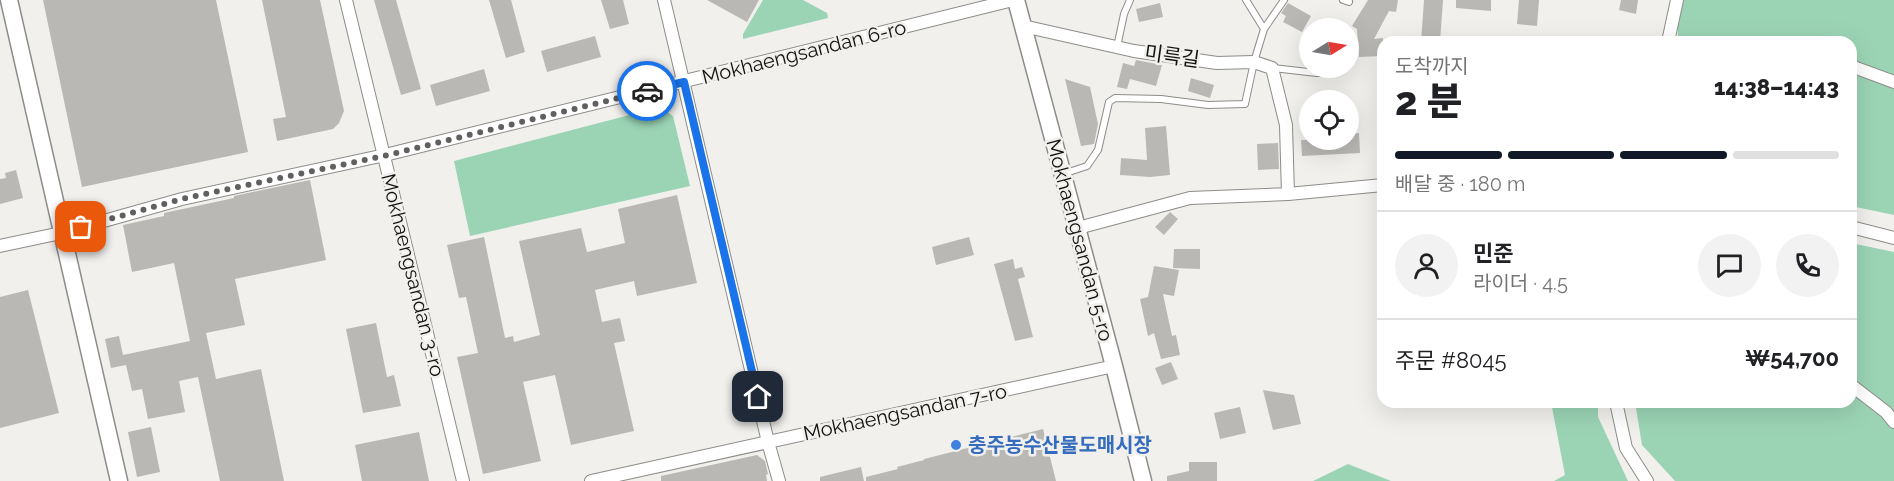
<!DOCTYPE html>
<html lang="ko">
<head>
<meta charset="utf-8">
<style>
  body { margin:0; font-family:Raleway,"Noto Sans KR",sans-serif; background:#f2f2f2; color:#202124; height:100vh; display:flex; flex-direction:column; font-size:22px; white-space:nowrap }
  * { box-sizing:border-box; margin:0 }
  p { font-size:20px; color:#757577 }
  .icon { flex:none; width:33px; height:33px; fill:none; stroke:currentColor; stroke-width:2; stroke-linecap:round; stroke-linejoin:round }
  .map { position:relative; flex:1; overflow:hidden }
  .sheet { position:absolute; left:1377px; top:36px; width:480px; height:372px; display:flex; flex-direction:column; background:#fff; border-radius:18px; box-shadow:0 6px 24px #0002 }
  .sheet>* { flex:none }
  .needle { width:39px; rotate:79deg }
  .fabs { position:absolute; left:1299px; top:18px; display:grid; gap:12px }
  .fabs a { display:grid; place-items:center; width:60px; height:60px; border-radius:50%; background:#fff; box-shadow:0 6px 24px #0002; font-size:30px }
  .pin { position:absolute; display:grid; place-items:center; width:51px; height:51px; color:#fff; margin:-26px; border-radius:12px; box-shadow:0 3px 9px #0006 }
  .courier { position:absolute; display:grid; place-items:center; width:60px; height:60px; margin:-30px; border:4px solid #1a73e8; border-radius:50%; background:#fff; color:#222; box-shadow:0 2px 8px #0007 }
  .head em { font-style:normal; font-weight:800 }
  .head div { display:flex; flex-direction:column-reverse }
  .head { display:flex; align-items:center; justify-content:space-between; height:102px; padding:0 18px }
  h1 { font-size:39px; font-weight:800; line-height:45px }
  .bar { display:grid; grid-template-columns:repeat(4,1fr); gap:9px 6px; align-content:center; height:72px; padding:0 18px }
  .bar i { height:8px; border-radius:4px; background:#e0e0e0 }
  .bar .active { background:#111827 }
  .bar p { grid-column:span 4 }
  .line { display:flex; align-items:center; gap:15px; padding:0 18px; border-top:2px solid #e0e0e0 }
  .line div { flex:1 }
  .round { display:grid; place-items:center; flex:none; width:63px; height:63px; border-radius:32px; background:#f2f2f2 }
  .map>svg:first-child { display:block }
</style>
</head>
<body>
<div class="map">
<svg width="1894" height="481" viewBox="0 0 1894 481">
  <rect width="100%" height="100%" fill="#f1f0ed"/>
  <path fill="#9bd4b5" d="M763 0H803L827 13 828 18 743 39V34Z
    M1684 0H1894V215L1851 206V42H1678V23Z
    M660 107 673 116 690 186 470 236 454 161Z
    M1851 243 1894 252V481H1675L1642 445 1635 402H1851Z
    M1551 402H1598V417L1628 481H1554L1565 475Z
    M1348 464 1391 481H1313Z"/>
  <path fill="#bab8b5" d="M43 0H216L248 152 82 187Z
    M262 0H320L344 111 339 123 333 129 277 141 273 119 286 117Z
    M374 0H396L421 89 401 95Z
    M489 0H511L525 52 506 58Z
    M601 0H623L629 24 610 29Z
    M707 0H759L747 22Z
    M1368 0H1398L1396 12 1389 11 1374 39 1383 38V56L1359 57 1357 29 1352 26Z
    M1424 0H1443L1440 42H1421Z
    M1456 0H1491V11L1456 8Z
    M1519 0H1539L1537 26 1517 24Z
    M1621 0H1638L1636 14 1619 10Z
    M1160 3 1163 17 1139 22 1136 9Z
    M1288 3 1311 16 1302 32 1283 22 1286 16 1281 13Z
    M595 36 601 57 547 72 541 51Z
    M1136 60 1162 65 1156 86 1130 79 1127 89 1117 87 1123 63 1134 66Z
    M484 69 490 91 436 106 430 85Z
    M1191 78 1214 85 1210 98 1188 91Z
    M1065 79 1090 87 1098 124 1094 144 1081 146Z
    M1166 126 1170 175 1150 177 1120 175 1121 158 1147 160 1145 128Z
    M1359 133 1360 153 1302 156 1301 140H1348V134Z
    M1278 143 1279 169 1258 170 1257 144Z
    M16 170 23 198 0 204V179L6 178 5 173Z
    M310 180 326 260 235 279 245 325 206 333 216 379 261 369 284 481H220L198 377 179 381 185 412 148 419 142 389 132 391 126 365 111 368 105 339 119 336 123 355 190 341 174 263 132 272 123 225 164 216V213L234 198V196Z
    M677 195 697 283 637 296 634 281 595 290 602 322 620 318 625 341 614 343 634 431 571 445 555 375 523 382 541 461 483 474 457 357 478 353 466 297 459 298 447 245 484 237 505 338 513 336 514 342 540 335 519 241 581 228 587 252 625 243 618 209Z
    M1170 212 1178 219 1164 235 1155 227Z
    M969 237 974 255 936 265 932 247Z
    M1174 249H1200V269L1173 268Z
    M1013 259 1015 269 1022 267 1025 277 1018 279 1033 337 1015 341 994 264Z
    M1154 266 1179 270 1174 296 1163 294 1172 336 1176 335 1180 355 1161 359 1154 333 1148 336 1140 299 1148 297Z
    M28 290 59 413 0 428V297Z
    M376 323 387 377 394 375 401 406 363 413 346 329Z
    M1171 362 1178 379 1162 385 1155 368Z
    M1263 390 1294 395 1301 424 1273 430Z
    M1240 407 1246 433 1220 439 1214 413Z
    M151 427 160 472 137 477 128 432Z
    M1043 429 1056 481H866V477L898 469 897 467 924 460V459Z
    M419 432 429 481H362L355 445Z
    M757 455 765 461 768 474 766 475 767 481H661V476Z
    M1189 462H1217V481H1167V476L1189 471Z
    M861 467 864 481H820V477Z"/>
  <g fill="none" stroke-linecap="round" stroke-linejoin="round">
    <defs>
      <path id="lane" d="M1246 0 1264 29
        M1343 0 1349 2
        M1117 47 1124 14 1130 0
        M1348 57 1353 52
        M1273 68 1317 73 1340 68
        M1063 174 1087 166 1098 150 1109 102 1115 98 1161 99 1208 105 1245 104 1254 62 1264 29 1284 0"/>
      <path id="street" d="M346 0 463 481
        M664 0 768 442 779 481
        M1023 26 1134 51 1217 63 1254 62 1272 68 1286 125 1288 194
        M1668 42 1677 0
        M1851 66 1894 82
        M1851 227 1894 238
        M1078 228 1190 198 1288 194 1383 185
        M0 246 61 233 182 199 385 155 1013 0
        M1851 385 1886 412 1894 422
        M1616 402 1626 448 1647 481
        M591 481 1114 366"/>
      <path id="secondary" d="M9 0 119 481
        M1016 0 1114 366 1143 481"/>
    </defs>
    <use href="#lane" stroke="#8d8c89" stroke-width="8"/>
    <use href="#street" stroke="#8d8c89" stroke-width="14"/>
    <use href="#secondary" stroke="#8d8c89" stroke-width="19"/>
    <use href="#lane" stroke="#fff" stroke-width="6"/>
    <use href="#street" stroke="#fff" stroke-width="12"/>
    <use href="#secondary" stroke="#fff" stroke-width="16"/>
  </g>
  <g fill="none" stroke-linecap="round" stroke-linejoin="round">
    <path stroke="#61605f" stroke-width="6" stroke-dasharray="0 10.8" d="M81 227 182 199 384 156 647 91"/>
    <path stroke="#1a73e8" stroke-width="8" d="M647 91 684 82 758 397"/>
  </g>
  <circle fill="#3f7fe0" stroke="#f1f0ed" stroke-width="2" cx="956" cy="445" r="6"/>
  <g text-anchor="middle" stroke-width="5" stroke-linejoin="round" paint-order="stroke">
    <g font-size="20" fill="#131312" stroke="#f1f0ed">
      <text transform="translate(804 52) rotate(-14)" y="7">Mokhaengsandan 6-ro</text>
      <text transform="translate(1172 56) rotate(8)" y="7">미륵길</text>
      <text transform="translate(1080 240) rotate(75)" y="7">Mokhaengsandan 5-ro</text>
      <text transform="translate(413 275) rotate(76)" y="7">Mokhaengsandan 3-ro</text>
      <text transform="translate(905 412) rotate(-12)" y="7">Mokhaengsandan 7-ro</text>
    </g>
    <g font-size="20" font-weight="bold" fill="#366cbe" stroke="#f1f0ed" text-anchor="start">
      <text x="968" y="452">충주농수산물도매시장</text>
    </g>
  </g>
</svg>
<div class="fabs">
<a><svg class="needle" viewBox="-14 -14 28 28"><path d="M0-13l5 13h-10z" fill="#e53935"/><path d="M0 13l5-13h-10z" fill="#757577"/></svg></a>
<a><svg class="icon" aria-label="locate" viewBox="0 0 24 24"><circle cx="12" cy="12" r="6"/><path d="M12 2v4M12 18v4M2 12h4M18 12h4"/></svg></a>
</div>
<div class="pin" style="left:81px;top:227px;background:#ea580c"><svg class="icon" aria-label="bag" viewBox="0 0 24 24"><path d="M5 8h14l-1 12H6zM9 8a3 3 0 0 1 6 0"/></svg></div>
<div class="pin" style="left:758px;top:397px;background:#1f2937"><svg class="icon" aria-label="home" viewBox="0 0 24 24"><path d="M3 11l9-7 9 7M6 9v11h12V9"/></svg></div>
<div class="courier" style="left:647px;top:91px"><svg class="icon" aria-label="car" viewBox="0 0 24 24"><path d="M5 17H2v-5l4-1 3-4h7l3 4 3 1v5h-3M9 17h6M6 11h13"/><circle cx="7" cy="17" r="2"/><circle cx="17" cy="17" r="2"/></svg></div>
<section class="sheet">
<div class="head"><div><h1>2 분</h1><p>도착까지</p></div><em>14:38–14:43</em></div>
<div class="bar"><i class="active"></i><i class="active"></i><i class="active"></i><i></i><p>배달 중 · 180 m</p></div>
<div class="line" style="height:108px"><a class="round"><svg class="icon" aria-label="person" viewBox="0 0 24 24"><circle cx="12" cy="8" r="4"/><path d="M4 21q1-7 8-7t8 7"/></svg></a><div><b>민준</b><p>라이더 · 4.5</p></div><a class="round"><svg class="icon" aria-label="chat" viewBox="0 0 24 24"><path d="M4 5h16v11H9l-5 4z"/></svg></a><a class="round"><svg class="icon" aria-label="phone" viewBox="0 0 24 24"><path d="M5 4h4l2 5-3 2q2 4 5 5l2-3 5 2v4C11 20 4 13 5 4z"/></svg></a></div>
<div class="line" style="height:78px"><div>주문 #8045</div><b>₩54,700</b></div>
</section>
</div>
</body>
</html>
